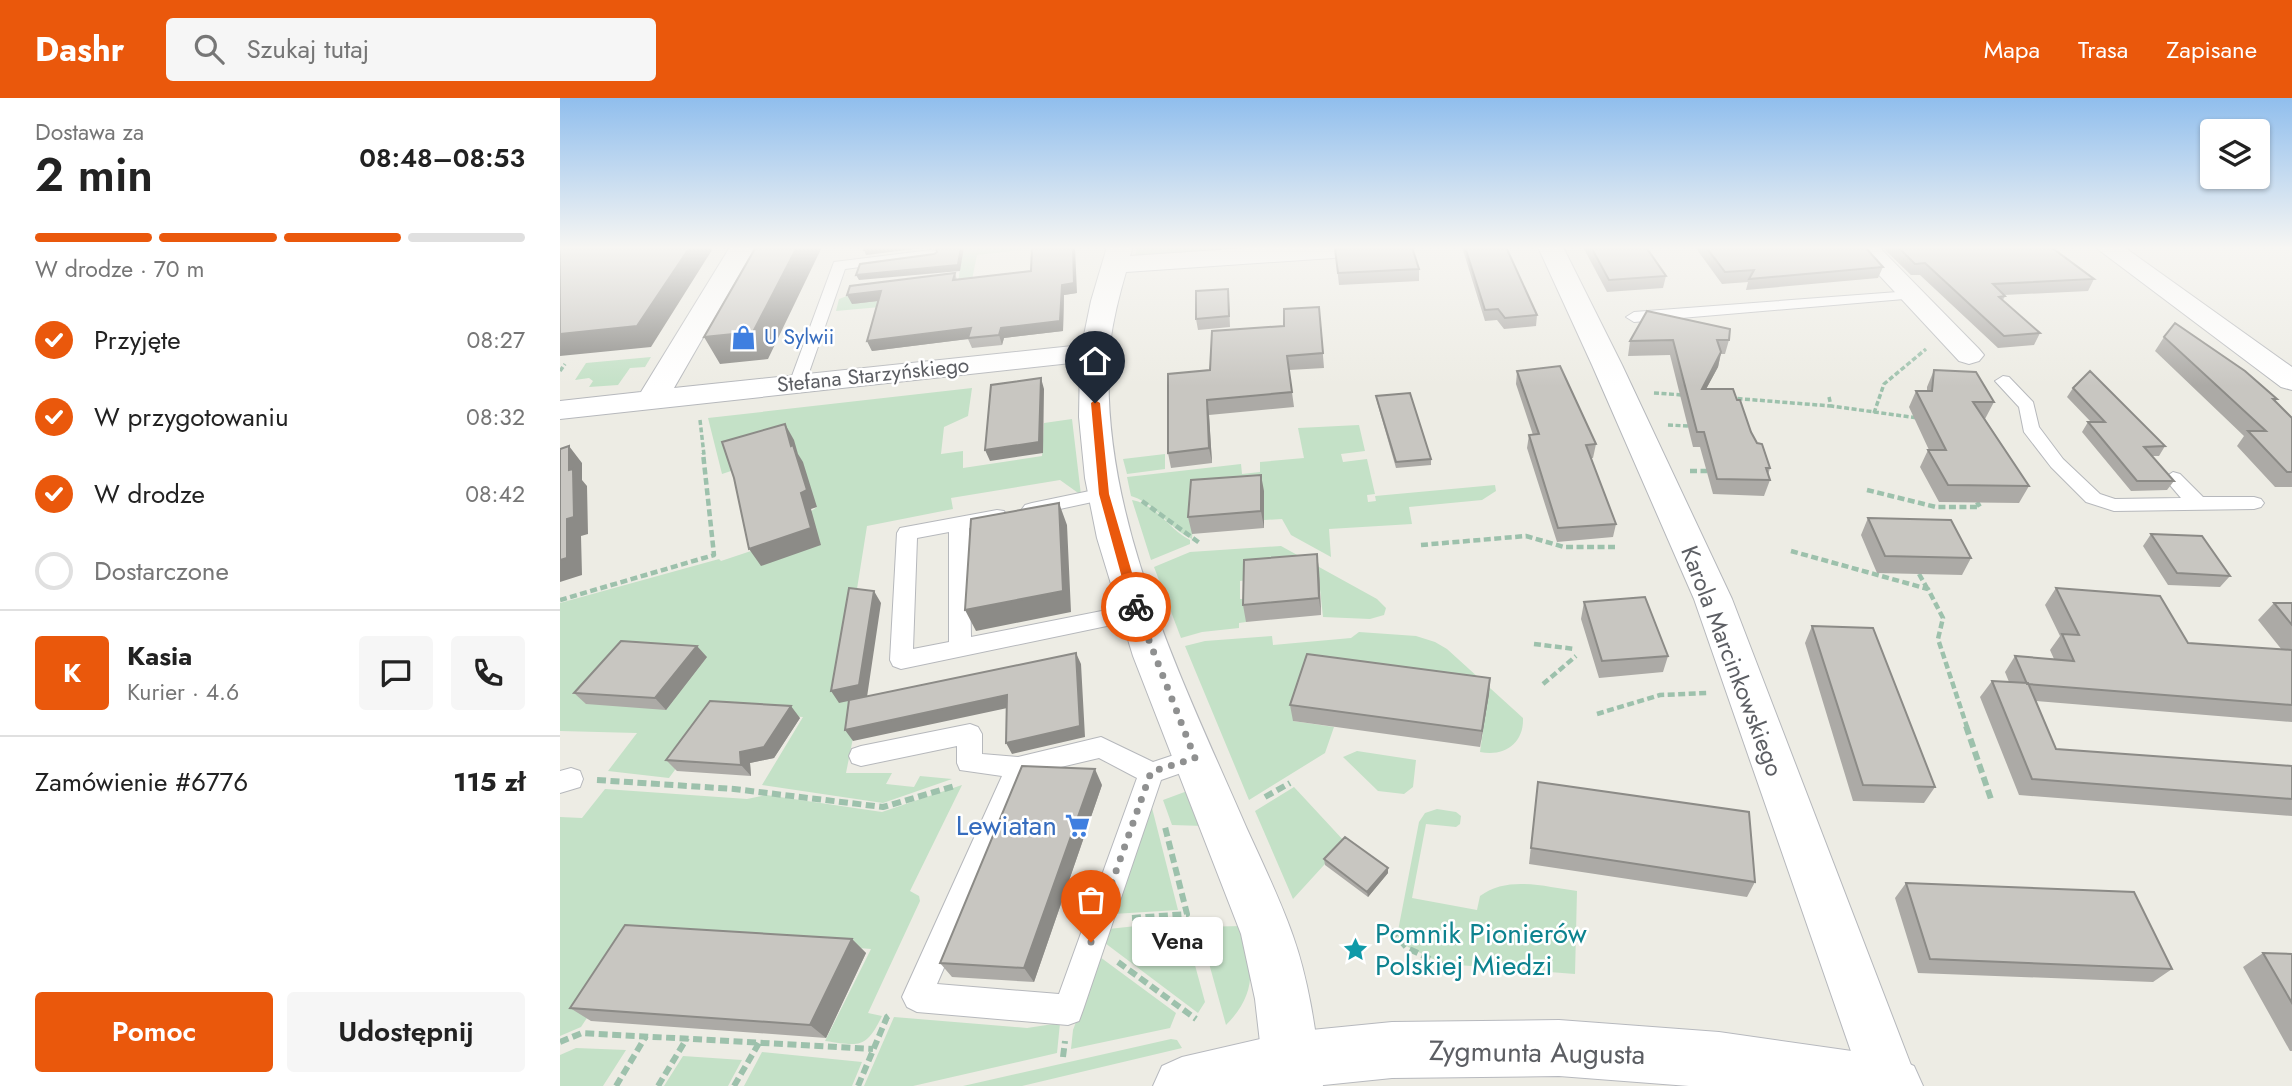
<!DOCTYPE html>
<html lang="pl">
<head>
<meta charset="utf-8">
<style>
  body { margin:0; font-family:Jost,sans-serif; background:#f6f6f6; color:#222; height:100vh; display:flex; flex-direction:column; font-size:26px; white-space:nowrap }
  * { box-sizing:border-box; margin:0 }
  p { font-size:23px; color:#767676 }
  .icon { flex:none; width:38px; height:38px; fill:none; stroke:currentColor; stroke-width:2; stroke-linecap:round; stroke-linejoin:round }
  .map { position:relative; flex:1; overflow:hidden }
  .drawer { display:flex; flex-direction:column; background:#fff; width:560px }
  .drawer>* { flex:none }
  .fabs { position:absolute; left:1640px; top:21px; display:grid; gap:14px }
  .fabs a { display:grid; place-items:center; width:70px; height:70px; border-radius:7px; background:#fff; box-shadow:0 2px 5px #0004; font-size:35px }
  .pin { position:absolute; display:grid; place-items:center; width:60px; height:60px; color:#fff; margin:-72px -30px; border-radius:50% 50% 50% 0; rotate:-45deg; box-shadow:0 0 7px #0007 }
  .pin .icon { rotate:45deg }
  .courier { position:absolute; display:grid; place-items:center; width:70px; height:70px; margin:-35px; border:5px solid #ea580c; border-radius:50%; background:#fff; color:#222; box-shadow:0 2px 9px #0007 }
  .bubble { position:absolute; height:49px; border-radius:7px; background:#fff; box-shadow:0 2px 5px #0004; font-size:23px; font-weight:600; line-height:49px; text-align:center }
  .headline em { font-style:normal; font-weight:600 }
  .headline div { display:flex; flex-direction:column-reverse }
  .headline { display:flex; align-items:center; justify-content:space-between; height:119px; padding:0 35px }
  h1 { font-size:46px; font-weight:600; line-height:52px }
  .bar { display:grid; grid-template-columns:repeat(4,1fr); gap:10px 7px; align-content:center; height:84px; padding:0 35px }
  .bar i { height:9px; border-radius:5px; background:#e0e0e0 }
  .bar .selected { background:#ea580c }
  .bar p { grid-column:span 4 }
  .line { display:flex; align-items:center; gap:18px; padding:0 35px; border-top:2px solid #e0e0e0 }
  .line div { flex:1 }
  .round { display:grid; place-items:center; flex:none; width:74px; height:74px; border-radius:7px; background:#f6f6f6 }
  ol { padding:0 35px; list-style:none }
  li { display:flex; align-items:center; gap:21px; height:77px }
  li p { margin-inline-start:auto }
  li .icon { padding:7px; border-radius:50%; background:#ea580c; color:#fff; stroke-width:4 }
  li:last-child { color:#767676 }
  li i { width:38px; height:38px; border:4px solid #e0e0e0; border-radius:50% }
  .primary-button { display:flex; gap:14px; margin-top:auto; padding:14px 35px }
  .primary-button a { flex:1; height:80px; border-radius:7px; background:#ea580c; color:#fff; font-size:28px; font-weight:600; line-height:80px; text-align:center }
  .primary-button a+a { background:#f6f6f6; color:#222 }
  header { display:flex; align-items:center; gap:42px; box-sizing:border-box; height:98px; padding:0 35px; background:#ea580c; color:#fff }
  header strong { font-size:33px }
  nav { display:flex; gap:38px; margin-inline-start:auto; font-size:24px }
  .search { width:490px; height:63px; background:#f6f6f6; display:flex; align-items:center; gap:18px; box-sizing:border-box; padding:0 24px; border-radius:7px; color:#767676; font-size:26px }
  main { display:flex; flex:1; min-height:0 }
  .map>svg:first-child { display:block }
</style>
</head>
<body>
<header>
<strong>Dashr</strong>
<div class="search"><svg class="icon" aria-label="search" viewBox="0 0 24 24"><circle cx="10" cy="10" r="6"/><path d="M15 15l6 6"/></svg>Szukaj tutaj</div>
<nav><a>Mapa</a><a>Trasa</a><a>Zapisane</a></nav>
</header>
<main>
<section class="drawer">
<div class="headline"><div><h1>2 min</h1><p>Dostawa za</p></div><em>08:48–08:53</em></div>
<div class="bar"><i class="selected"></i><i class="selected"></i><i class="selected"></i><i></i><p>W drodze · 70 m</p></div>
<ol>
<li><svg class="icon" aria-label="check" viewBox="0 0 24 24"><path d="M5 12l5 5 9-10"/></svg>Przyjęte<p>08:27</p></li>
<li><svg class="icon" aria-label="check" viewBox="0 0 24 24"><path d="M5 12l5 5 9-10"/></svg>W przygotowaniu<p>08:32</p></li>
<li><svg class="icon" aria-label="check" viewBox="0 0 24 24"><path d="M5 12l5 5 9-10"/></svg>W drodze<p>08:42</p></li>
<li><i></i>Dostarczone</li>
</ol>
<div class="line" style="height:126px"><b class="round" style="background:#ea580c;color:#fff">K</b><div><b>Kasia</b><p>Kurier · 4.6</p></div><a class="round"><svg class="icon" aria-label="chat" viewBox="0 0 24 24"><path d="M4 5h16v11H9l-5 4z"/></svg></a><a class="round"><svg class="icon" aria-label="phone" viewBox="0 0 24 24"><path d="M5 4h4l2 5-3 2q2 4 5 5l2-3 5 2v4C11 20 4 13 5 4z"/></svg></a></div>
<div class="line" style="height:91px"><div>Zamówienie #6776</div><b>115 zł</b></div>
<div class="primary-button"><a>Pomoc</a><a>Udostępnij</a></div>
</section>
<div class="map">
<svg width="1732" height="988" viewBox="0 0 1732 988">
  <rect width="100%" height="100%" fill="#edece4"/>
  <path fill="#c4e1c7" d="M385 149H485L417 157 408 201 276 213 279 201 295 195 397 193 401 162 379 159Z
    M577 149H736L575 158Z
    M91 259 85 269 70 270 58 287 29 289 33 283 29 280 15 282 26 265Z
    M412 290 408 318 384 329 381 356 403 353V370L482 358 484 325 512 321 521 397 500 382 391 400 393 411 307 428 279 604 301 600 286 675H332L326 686 354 689 360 678 392 681 323 705 202 687 243 619 157 614 109 680 48 673 77 635 0 633V505L159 461 161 463 197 451 257 409 177 371 162 376 148 320Z
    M799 327 805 353 781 356 783 364 807 361 815 396 807 397 808 404 816 403 815 398 935 387 936 393 922 402 849 409 852 426 769 431 771 459 731 437 722 421 704 422 635 399 632 441C608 430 597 406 571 398L567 379 681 366 682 376 700 374V364L744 360 738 330Z
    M605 356V371L567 376 563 361Z
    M572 402C598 407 608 431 630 442V446L591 462Z
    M721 448 817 501 826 510 824 517 810 521 763 519 758 473 680 483V501H686V524L679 525V530L642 534 621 540 594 469 630 454Z
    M799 534 856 538 875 544 887 551 963 620C964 646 944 659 920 654L928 596 733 623 774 629 765 655 689 702 625 548 645 543 712 538 713 547 791 540Z
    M797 653 856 662 853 689 844 696 818 693 783 659Z
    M402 687 350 793 359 798 360 803 308 915 322 918C306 951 300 948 265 943L311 851 84 833 21 929 0 938V719L22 720 45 691 187 701 206 697 322 714Z
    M734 689 785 744 733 801 695 713Z
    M630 692 644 728 612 727 603 702Z
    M587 708 592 710 618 812 553 816Z
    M877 711 896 714 901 718 900 726 896 729 866 726 852 800 917 812 920 798C948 777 986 789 1017 793L1015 876 898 867 892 870 848 849 837 838 859 724 865 715Z
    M623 823 645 904 638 915 537 839 539 832Z
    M682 828C693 868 698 895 666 927L639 829Z
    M540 859 616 915 610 930 511 951 513 932Z
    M334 919 467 930 500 925 497 955 353 988H304Z
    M611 941 617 942 622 950 462 988H403Z
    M16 950 66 952 43 988H0V957Z
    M202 954 302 964 292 988H184Z
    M123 958 182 962 168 988H104Z"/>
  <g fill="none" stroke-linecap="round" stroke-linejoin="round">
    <defs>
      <path id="lane" d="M371 152 376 153V159L285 171 245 286 243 290H231L229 286 274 164Z
        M1351 193 1356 194 1358 197 1356 200 1074 224 1066 219 1074 214Z
        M1443 278 1449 279 1473 304 1479 329 1503 361 1540 396 1555 401 1621 400 1604 380 1613 374 1620 376 1643 399H1694L1701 401 1704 405 1701 409 1694 411 1554 413 1526 404 1491 369 1464 334 1459 309 1435 283Z
        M544 390 551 392 553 396 551 400 472 417 465 415 462 411 465 407 472 405Z
        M437 412 444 413 447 418 444 423 409 430 411 539 577 506 585 508 588 514 585 520 341 571 333 568 330 562 337 435 340 430ZM389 434V544L353 551 357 440Z
        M410 626 418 629 422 636V656L458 659 541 639 593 664 635 650 644 653 647 660 644 667 601 682 523 912 519 923 508 927 357 914 347 909 342 899 442 678 400 672 397 665V648L301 668 292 665 289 658 292 651 301 648ZM539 660 577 680 499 896 377 886 467 677Z
        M11 670 20 673 23 681 20 689 0 695V673Z"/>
      <path id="street" d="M170 149H195L114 290 522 247 531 203 547 149H573L570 158 703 149H829L826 154 817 157 566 174C559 198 553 222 550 246 536 412 623 583 687 731 703 766 720 801 733 838 750 886 756 937 763 988H705L695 901 681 836 573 558 537 440 525 380 519 319 520 264 0 321V303L81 294Z
        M978 149H1003L1062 267 1172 501 1359 988H1303L1134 501 1032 267Z
        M1293 149H1319L1419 251 1424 257 1419 263 1409 266 1399 263Z
        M1535 149H1564L1732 269V292L1721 289Z"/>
      <path id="secondary" d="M999 922 1159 934 1334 959 1354 968 1363 988H1129L999 978 832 980 754 988H593L602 968 622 959 731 934 832 924Z"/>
    </defs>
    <use href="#lane" stroke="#b6b8bc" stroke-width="2"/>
    <use href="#street" stroke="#b6b8bc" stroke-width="2"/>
    <use href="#secondary" stroke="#b7b9be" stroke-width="2"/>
    <path stroke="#9dc1ac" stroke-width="3.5" stroke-dasharray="5 2.5" stroke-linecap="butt" d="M0 273 5 266
      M1094 295 1123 297
      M1269 299 1271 308 1358 320
      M1170 300 1271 308
      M1314 315 1324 286 1366 251
      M140 322 144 357
      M1108 327 1128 328"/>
    <path stroke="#9dc1ac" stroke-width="4.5" stroke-dasharray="7 3.5" stroke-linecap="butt" d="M1130 373H1147
      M1307 392 1376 409H1420L1417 404
      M582 403 641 446
      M861 447 966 438 1004 449H1055
      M1231 453 1368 491 1383 520 1378 541 1407 629
      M1359 476 1367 490
      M0 502 154 457 143 355
      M974 546 1015 551
      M983 586 1016 558
      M1037 616 1100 597 1148 595"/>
    <path stroke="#9dc1ac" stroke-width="6" stroke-dasharray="9 4.5" stroke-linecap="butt" d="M1406 628 1432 704
      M37 682 174 691 323 709 395 688
      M705 699 730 685
      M572 820 627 816 605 729
      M831 832 847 850 900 875
      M558 864 636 921
      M0 944 22 935 313 951
      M503 959 505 943
      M56 988 86 938
      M98 988 127 940
      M174 988 199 945
      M298 988 327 919 331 916"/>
    <use href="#lane" fill="#fff" fill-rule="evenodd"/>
    <use href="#street" fill="#fff" fill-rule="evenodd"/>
    <use href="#secondary" fill="#fff" fill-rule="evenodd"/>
  </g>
  <path fill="#acaaa6" d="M902 149H946L977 217 976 228 944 231 937 222 925 223Z
    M1023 149H1086L1106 178 1103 190 1047 194Z
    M1135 149H1305L1323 169 1318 180 1186 192 1188 184 1162 186Z
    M1322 149H1491L1534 181 1528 193 1444 197 1445 198 1443 202 1480 235 1474 247 1438 250 1360 177H1351Z
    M775 151 859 171V183L779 187Z
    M395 175 397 182 517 195 504 197 503 233 444 240 442 247 412 250 408 241 312 253 307 243 318 203 292 206Z
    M669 202 670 229 638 232 636 221Z
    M759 209 764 270 729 272 734 309 649 317 652 365 611 370 608 355 650 272Z
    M1604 239 1717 301 1715 303 1732 320V389H1715L1677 348 1684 338 1595 253Z
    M1169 242 1165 256H1161L1158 269 1146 291 1177 302 1191 334 1210 370 1208 377 1210 382 1204 398 1153 396 1140 349H1133L1110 257 1068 258 1070 243Z
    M1374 272 1434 304 1425 321 1469 388 1459 405 1379 404 1360 369 1368 352H1369L1349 309 1356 293H1367V289Z
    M957 273 1036 346 1033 360H1031L1056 426 1053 439 997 444 967 350 969 337H973L956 286Z
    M1513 290 1605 348 1599 358H1592L1614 383 1607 392 1571 393 1522 334 1528 324H1531L1507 299Z
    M816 298 871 361V367L836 370 817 304Z
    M704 393V430L632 436 628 419Z
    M1308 420 1411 460 1402 477 1317 475 1301 437Z
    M1591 436 1670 478 1660 489 1608 487 1583 448Z
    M759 472 761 517 686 524 683 507Z
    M1496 490 1628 545 1722 552 1698 522 1714 505H1732V624L1476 603 1496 651 1732 668V718L1459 697 1420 599 1432 583 1449 584 1445 574 1455 558 1494 561 1490 552 1500 538 1485 507Z
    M1024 504 1108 558 1103 574 1039 580 1021 521Z
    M1252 528 1375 689 1364 705 1293 703 1245 545Z
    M147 559 106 612 26 606 14 595Z
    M930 580 929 596 920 649 733 623 730 607Z
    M240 620 214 660 190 665 191 678 117 673 106 662Z
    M978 684 1195 784 1187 799 969 766Z
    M542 687 474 884 392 879 380 865Z
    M764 761 828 775 808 799 765 767Z
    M1346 785 1612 871 1593 884 1358 875 1335 800Z
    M292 841 306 855 266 940 31 923 10 910Z
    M1703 855 1732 856V953H1730L1683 869Z"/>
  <path fill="#8c8b87" d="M130 149H150L152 152 91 249 0 258V236Z
    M237 149H262L208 261 160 266 144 239Z
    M327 149H371L306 157 304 152Z
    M401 149H404L400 173 299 182 296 177Z
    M513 149H515L517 195 504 197 503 233 444 240 442 247 439 237 441 230 502 187Z
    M321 193 326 202 292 206 287 197Z
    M411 230 408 241 312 253 307 243Z
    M1161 254 1158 269 1138 306 1142 291Z
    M481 280 484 291 483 355 430 363 425 352Z
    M647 302 649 317 652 365 649 350Z
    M225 326 234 342 238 356 243 364 257 409 251 411 261 447 201 468 189 451 241 395 231 348Z
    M9 348 22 365V382L27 388 28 436 21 438 22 477 0 484V462L7 421Z
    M701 377 704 393V430L701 413Z
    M499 405 507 427 511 514 416 533 405 512Z
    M757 456 759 472 761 517 759 500Z
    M314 493 321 505 307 599 279 605 271 593Z
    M137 548 147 559 106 612 95 600Z
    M516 555 521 566 525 639 452 656 446 645Z
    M930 580 929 596 920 649 922 633Z
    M447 597 452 609 293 643 285 632Z
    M231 608 240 620 214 660 190 665 191 678 181 667 180 654Z
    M535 671 542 687 474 884 464 870Z
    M828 770V775L808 799 807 794Z
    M292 841 306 855 266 940 250 927Z"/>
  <path fill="#c8c6c1" stroke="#8c8b87" stroke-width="2" d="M0 149H130L77 228 0 236Z
    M196 149H237L193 234 144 239Z
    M305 149H327L304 152Z
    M376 149H401L398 167 296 177 300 166 374 156 377 154Z
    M472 149H513L514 185 502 187 500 223 441 230 439 237 408 240 411 230 307 243 321 193 287 197 290 188 395 175 393 182 471 173Z
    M800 149H852L859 171 778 175 775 151Z
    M905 149H946L977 217 945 220 938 211 925 212Z
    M1031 149H1086L1106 178 1049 182Z
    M1146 149H1305L1323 169 1189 181 1194 172 1165 174Z
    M1338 149H1491L1534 181 1433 186 1445 198 1439 199 1480 235 1444 238 1365 165 1355 166Z
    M668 191 669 218 636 221V193Z
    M759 209 763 255 727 258 732 294 647 302 649 350 608 355V276L650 272 652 233 724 228V211Z
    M1087 213 1170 231 1169 242H1157L1161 254 1142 291H1173L1177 302H1180L1191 334 1197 345 1202 346 1210 370H1206L1210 382 1157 381 1144 334H1137L1113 242 1070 243Z
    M1615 225 1685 273 1717 301H1713L1732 320V374H1727L1688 333H1706L1604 239Z
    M1000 268 1036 346 1026 347 1056 426 998 430 969 337 979 336 957 273Z
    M1374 272 1416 274 1434 304H1413L1469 388 1388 387 1368 352H1386L1356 293H1372Z
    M1530 273 1605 348 1584 349 1614 383H1577L1528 324H1545L1513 290Z
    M481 280 479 344 425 352 431 287Z
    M850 295 871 361 836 364 816 298Z
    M225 326 231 348 233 347 247 392 241 395 251 430 189 451 174 380 162 344Z
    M9 348V372L13 371 14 419 7 421V460L0 462V351Z
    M701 377V413L628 419 631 382Z
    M499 405 503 493 405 512 411 421Z
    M1308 420 1391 422 1411 460 1325 458Z
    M1591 436 1642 438 1670 478 1617 475Z
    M757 456 759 500 683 507 684 462Z
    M289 490 314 493 299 587 271 593Z
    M1496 490 1600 498 1628 545 1732 552V607L1467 586 1455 558 1514 563 1502 536 1519 537Z
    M1085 499 1108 558 1042 563 1024 504Z
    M1714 505H1732V527Z
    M1252 528 1313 530 1375 689 1303 687Z
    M61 543 137 548 95 600 14 595Z
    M516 555 520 628 446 645 447 597 285 632 289 602Z
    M747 556 930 580 922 633 730 607Z
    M1432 583 1468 585 1496 651 1732 668V701L1472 681Z
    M150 603 231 608 204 649 180 654 181 667 106 662Z
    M462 668 535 671 464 870 380 865Z
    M978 684 1189 714 1195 784 971 750Z
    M785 739 828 770 807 794 764 761Z
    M1346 785 1574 794 1612 871 1370 861Z
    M65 827 292 841 250 927 10 910Z
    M1703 855 1732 856V905Z"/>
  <linearGradient id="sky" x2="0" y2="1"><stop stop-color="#90beed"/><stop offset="0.52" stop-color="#f7f6f3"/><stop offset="1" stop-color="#f7f6f3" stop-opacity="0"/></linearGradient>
  <rect width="1732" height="288" fill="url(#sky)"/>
  <path fill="#ea580c" d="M535 302 540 305 549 396 582 509 576 513 570 509 539 396 531 305Z"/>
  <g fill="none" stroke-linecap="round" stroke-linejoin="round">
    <path stroke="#8f9090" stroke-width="7" stroke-dasharray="0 12.6" d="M531 844 591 674 635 660 576 509"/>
  </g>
  <defs>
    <symbol id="shop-bare" viewBox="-9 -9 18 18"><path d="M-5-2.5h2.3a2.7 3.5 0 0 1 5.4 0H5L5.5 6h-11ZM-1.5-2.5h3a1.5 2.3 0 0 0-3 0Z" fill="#3f7fe0" stroke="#fff" stroke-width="2.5" paint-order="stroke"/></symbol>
    <symbol id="supermarket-bare" viewBox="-9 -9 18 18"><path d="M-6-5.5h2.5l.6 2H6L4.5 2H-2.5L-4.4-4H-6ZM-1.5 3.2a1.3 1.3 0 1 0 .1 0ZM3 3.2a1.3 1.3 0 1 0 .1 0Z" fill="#3f7fe0" stroke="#fff" stroke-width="2.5" paint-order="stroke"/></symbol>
    <symbol id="sight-bare" viewBox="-9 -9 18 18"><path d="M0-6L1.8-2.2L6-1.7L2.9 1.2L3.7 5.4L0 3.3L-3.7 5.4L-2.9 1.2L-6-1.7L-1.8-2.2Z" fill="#0f9aa8" stroke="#fff" stroke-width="2.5" paint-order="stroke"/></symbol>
  </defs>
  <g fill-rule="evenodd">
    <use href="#shop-bare" x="166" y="222" width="35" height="35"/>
    <use href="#supermarket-bare" x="500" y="710" width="35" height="35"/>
    <use href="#sight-bare" x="778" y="834" width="35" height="35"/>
  </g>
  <g text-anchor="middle" stroke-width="5" stroke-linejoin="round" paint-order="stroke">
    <g font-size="21" fill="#366cbe" stroke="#fff" text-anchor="start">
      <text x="204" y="246">U Sylwii</text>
    </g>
    <g font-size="21" fill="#5c5e63" stroke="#fff">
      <text transform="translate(313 277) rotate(-6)" y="7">Stefana Starzyńskiego</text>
    </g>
    <g font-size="24" fill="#5c5e63" stroke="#fff">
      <text transform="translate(1172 563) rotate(69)" y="8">Karola Marcinkowskiego</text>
    </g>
    <g font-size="28" fill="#366cbe" stroke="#fff" text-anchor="end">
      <text x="497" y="737">Lewiatan</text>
    </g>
    <g font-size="28" fill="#0d838f" stroke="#fff" text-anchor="start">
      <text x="815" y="845">Pomnik Pionierów<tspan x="815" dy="32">Polskiej Miedzi</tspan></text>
    </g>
    <g font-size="28" fill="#5c5e63" stroke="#fff">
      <text transform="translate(977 954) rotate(1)" y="10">Zygmunta Augusta</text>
    </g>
  </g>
</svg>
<div class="fabs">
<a><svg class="icon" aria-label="layers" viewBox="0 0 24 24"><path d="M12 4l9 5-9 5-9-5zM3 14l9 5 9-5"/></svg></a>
</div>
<div class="pin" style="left:531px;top:844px;background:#ea580c"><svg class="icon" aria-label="bag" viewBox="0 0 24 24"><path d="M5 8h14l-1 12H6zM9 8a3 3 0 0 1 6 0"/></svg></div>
<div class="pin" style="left:535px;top:305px;background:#1f2937"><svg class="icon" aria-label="home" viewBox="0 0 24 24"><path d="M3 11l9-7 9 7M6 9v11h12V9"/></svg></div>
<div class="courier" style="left:576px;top:509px"><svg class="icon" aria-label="bike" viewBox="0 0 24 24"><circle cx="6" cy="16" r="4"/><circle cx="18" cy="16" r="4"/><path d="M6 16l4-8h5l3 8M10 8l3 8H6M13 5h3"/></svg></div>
<div class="bubble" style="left:572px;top:819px;width:91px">Vena</div>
</div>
</main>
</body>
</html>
